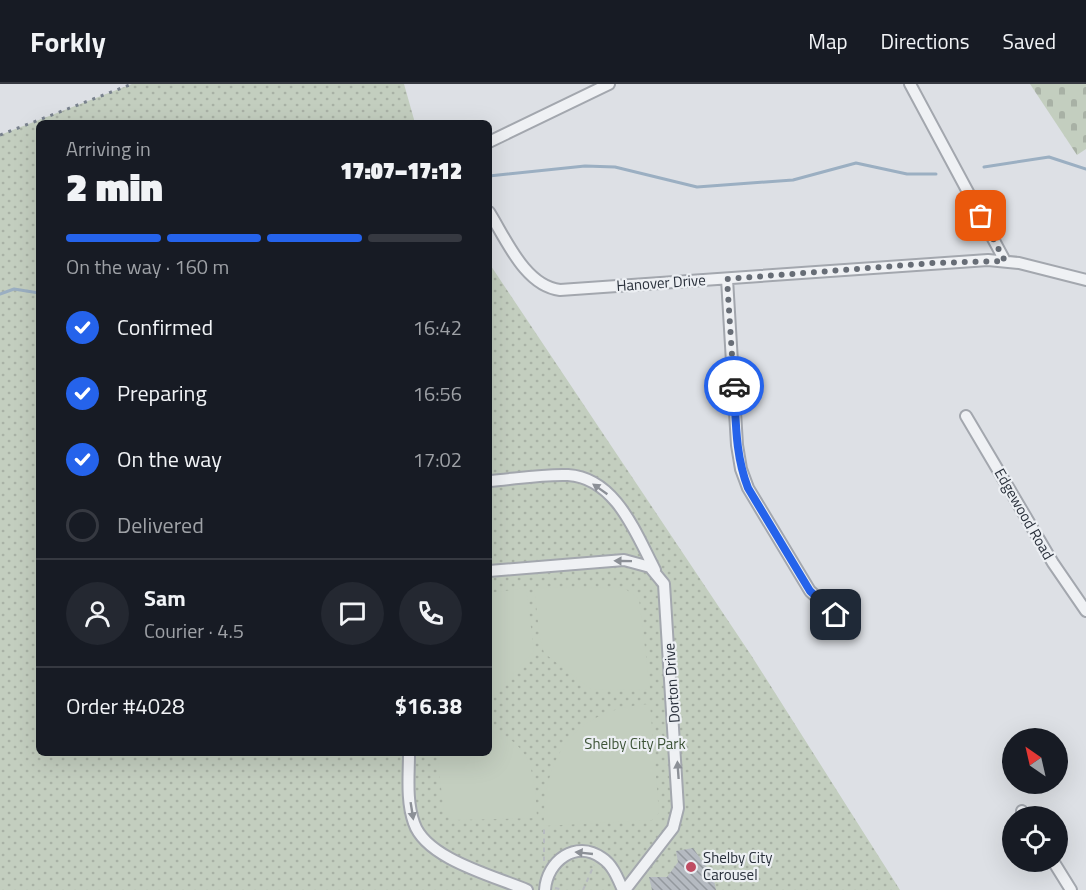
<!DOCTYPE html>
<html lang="en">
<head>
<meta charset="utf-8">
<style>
  body { margin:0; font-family:"Titillium Web",sans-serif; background:#242831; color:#f1f3f6; height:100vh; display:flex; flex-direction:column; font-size:22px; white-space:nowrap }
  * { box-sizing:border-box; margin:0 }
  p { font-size:20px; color:#9ea1a6 }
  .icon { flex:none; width:33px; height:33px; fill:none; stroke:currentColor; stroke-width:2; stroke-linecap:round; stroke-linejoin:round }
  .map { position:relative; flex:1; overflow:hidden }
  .panel { position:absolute; left:36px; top:36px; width:456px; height:636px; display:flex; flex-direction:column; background:#171b24; border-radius:9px; box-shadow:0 6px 24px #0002 }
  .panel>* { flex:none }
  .needle { width:39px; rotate:326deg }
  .fabs { position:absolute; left:1002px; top:644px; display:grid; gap:12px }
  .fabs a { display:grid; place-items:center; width:66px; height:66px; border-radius:50%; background:#171b24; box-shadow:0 6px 24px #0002; font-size:30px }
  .pin { position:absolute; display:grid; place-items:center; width:51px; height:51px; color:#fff; margin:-26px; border-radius:12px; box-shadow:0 3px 9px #0006 }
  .courier { position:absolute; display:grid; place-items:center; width:60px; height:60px; margin:-30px; border:4px solid #2563eb; border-radius:50%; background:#fff; color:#222; box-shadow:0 2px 8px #0007 }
  .headline em { font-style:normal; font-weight:800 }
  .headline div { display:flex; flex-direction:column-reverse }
  .headline { display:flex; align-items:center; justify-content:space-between; height:102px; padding:0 30px }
  h1 { font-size:39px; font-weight:800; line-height:45px }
  .bar { display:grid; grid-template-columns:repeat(4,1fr); gap:9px 6px; align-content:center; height:72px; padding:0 30px }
  .bar i { height:8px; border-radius:4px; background:#363941 }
  .bar .on { background:#2563eb }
  .bar p { grid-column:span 4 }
  .line { display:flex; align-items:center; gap:15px; padding:0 30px; border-top:2px solid #363941 }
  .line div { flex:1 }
  .round { display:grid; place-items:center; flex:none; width:63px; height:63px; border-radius:32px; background:#242831 }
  ol { padding:0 30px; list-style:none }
  li { display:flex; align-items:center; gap:18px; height:66px }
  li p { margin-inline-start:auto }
  li .icon { padding:6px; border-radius:50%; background:#2563eb; color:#fff; stroke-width:4 }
  li:last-child { color:#9ea1a6 }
  li i { width:33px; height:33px; border:3px solid #363941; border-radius:50% }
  header { display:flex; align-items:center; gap:36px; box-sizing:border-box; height:84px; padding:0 30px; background:#171b24; border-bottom:2px solid #363941 }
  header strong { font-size:28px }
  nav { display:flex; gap:33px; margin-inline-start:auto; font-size:21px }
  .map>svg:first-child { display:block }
</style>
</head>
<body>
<header>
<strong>Forkly</strong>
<nav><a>Map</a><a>Directions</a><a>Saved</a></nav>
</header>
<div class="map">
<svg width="1086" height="806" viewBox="0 0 1086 806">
  <defs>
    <pattern id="cemetery-stones" width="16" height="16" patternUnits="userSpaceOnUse" patternTransform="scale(1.5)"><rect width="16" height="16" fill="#c3cebf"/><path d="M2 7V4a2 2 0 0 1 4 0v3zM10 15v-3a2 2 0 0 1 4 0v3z" fill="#a8b1a5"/></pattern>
    <pattern id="park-dots" width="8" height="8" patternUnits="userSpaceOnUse" patternTransform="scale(1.5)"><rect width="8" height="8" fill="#c3cebf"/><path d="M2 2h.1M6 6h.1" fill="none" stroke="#a8b1a5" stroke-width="1.8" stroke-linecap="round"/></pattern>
    <pattern id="building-back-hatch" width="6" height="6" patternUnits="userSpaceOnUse" patternTransform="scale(1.5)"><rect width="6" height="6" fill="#b5bac1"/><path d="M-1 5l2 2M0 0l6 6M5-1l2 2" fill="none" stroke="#93989e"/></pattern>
  </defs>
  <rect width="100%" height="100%" fill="#dde0e5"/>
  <path fill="url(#cemetery-stones)" d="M1030 0H1086V65L1077 71Z"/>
  <path fill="url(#park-dots)" d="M132 0H404L415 39H39V669H489V179L751 571 900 806H0V51Z"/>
  <path fill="#c3cebf" d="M534 503 624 504 639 515 650 605 592 606 544 569 540 554Z
    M526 504 534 567 489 616V509Z
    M650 620 659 729 652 736 544 742C542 671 577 624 650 620Z
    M489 647C534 657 535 696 537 734L454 736 444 729 437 669H489Z"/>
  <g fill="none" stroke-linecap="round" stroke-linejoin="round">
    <path stroke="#9bafc2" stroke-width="3" d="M984 83 1049 73 1086 85
      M489 92 585 82 615 83 697 103 793 96 856 79 907 90H936
      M0 210 14 205 39 209"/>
  </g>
  <path fill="url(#building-back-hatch)" d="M693 764 713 792 716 806H652L649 793H667L678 778 676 767Z"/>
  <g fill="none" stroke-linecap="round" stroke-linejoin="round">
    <defs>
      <path id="street" d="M910 0 1005 177
        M489 58 609 0
        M489 128C506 155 525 202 560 206L988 176 1019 179 1086 196
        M727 195 737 361 741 385 748 404 810 507 836 531
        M966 332 1053 479 1086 527
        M489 397C515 395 542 390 568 391 616 394 636 450 655 486
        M489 487 624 476 650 483 664 500 678 724 673 744 625 806
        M409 669C409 691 406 717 414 739 426 775 494 792 527 806
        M1022 727 1025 732
        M1053 777 1071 806
        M545 806C547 777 576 755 602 774 613 781 618 795 623 806"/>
    </defs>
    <use href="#street" stroke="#a3a7ae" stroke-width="14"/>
    <path stroke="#b7bbc0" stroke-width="2" stroke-dasharray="4.5 4.5" stroke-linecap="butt" d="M544 777V742
      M555 804 563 806
      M583 806 594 781"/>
    <use href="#street" stroke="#eff1f4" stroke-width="10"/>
    <path stroke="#78818d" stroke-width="3" stroke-dasharray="3 6" stroke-linecap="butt" d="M0 51 132 0"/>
  </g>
  <defs><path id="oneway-solid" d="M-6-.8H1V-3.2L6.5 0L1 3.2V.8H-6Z" transform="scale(1.5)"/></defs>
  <g fill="#8c9097">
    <use href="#oneway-solid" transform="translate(600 405) rotate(-145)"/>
    <use href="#oneway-solid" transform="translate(623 477) rotate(-179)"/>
    <use href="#oneway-solid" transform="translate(678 686) rotate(-94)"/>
    <use href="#oneway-solid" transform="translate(412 727) rotate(81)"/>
    <use href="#oneway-solid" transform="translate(584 769) rotate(-174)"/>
  </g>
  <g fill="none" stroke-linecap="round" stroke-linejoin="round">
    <path stroke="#676d76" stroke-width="6" stroke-dasharray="0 10.8" d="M734 302 727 195 933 179 1005 177 981 132"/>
    <path stroke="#2563eb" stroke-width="8" d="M734 302C736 337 735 371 748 404L810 507 836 531"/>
  </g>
  <circle fill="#bf4d63" stroke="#eceff3" stroke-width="2" cx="691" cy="783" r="6"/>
  <g text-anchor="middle" stroke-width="4.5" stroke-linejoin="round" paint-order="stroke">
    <g font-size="15" fill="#282f3a" stroke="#eceff3">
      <text transform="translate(661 199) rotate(-4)" y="5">Hanover Drive</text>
      <text transform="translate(1024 430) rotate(60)" y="5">Edgewood Road</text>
      <text transform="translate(672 599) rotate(-94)" y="5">Dorton Drive</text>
    </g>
    <g font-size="15" fill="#3d5437" stroke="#eceff3">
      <text x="635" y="665">Shelby City Park</text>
    </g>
    <g font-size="15" fill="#282f3a" stroke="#eceff3" text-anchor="start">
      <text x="703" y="779">Shelby City<tspan x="703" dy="17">Carousel</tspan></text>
    </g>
  </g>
</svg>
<div class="fabs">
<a><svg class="needle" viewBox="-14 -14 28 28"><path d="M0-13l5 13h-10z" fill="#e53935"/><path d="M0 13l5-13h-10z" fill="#9ea1a6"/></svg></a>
<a><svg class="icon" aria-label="locate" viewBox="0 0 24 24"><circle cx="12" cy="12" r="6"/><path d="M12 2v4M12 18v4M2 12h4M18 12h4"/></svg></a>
</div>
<div class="pin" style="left:981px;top:132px;background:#ea580c"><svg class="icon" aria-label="bag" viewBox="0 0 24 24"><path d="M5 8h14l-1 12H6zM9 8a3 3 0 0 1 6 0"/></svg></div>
<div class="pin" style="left:836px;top:531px;background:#1f2937"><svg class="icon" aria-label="home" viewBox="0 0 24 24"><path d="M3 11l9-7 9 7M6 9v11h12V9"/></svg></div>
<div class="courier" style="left:734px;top:302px"><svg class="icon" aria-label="car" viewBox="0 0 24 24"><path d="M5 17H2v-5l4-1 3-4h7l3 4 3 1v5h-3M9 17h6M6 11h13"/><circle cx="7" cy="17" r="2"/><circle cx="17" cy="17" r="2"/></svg></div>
<section class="panel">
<div class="headline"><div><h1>2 min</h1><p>Arriving in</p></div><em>17:07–17:12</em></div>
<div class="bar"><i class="on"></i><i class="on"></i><i class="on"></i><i></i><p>On the way · 160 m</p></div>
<ol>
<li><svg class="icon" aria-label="check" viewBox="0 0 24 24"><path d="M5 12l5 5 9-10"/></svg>Confirmed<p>16:42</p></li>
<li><svg class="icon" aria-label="check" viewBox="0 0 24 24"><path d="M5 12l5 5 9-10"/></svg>Preparing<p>16:56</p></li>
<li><svg class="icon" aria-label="check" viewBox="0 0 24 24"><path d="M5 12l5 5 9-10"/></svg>On the way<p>17:02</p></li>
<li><i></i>Delivered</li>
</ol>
<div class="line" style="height:108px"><a class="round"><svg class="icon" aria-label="person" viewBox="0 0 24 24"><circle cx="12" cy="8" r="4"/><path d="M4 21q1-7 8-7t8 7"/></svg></a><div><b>Sam</b><p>Courier · 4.5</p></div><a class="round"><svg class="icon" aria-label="chat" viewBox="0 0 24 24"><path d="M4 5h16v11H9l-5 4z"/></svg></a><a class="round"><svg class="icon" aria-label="phone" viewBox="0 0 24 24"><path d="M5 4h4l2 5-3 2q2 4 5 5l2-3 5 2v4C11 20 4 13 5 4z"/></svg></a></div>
<div class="line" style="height:78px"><div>Order #4028</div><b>$16.38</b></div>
</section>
</div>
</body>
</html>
